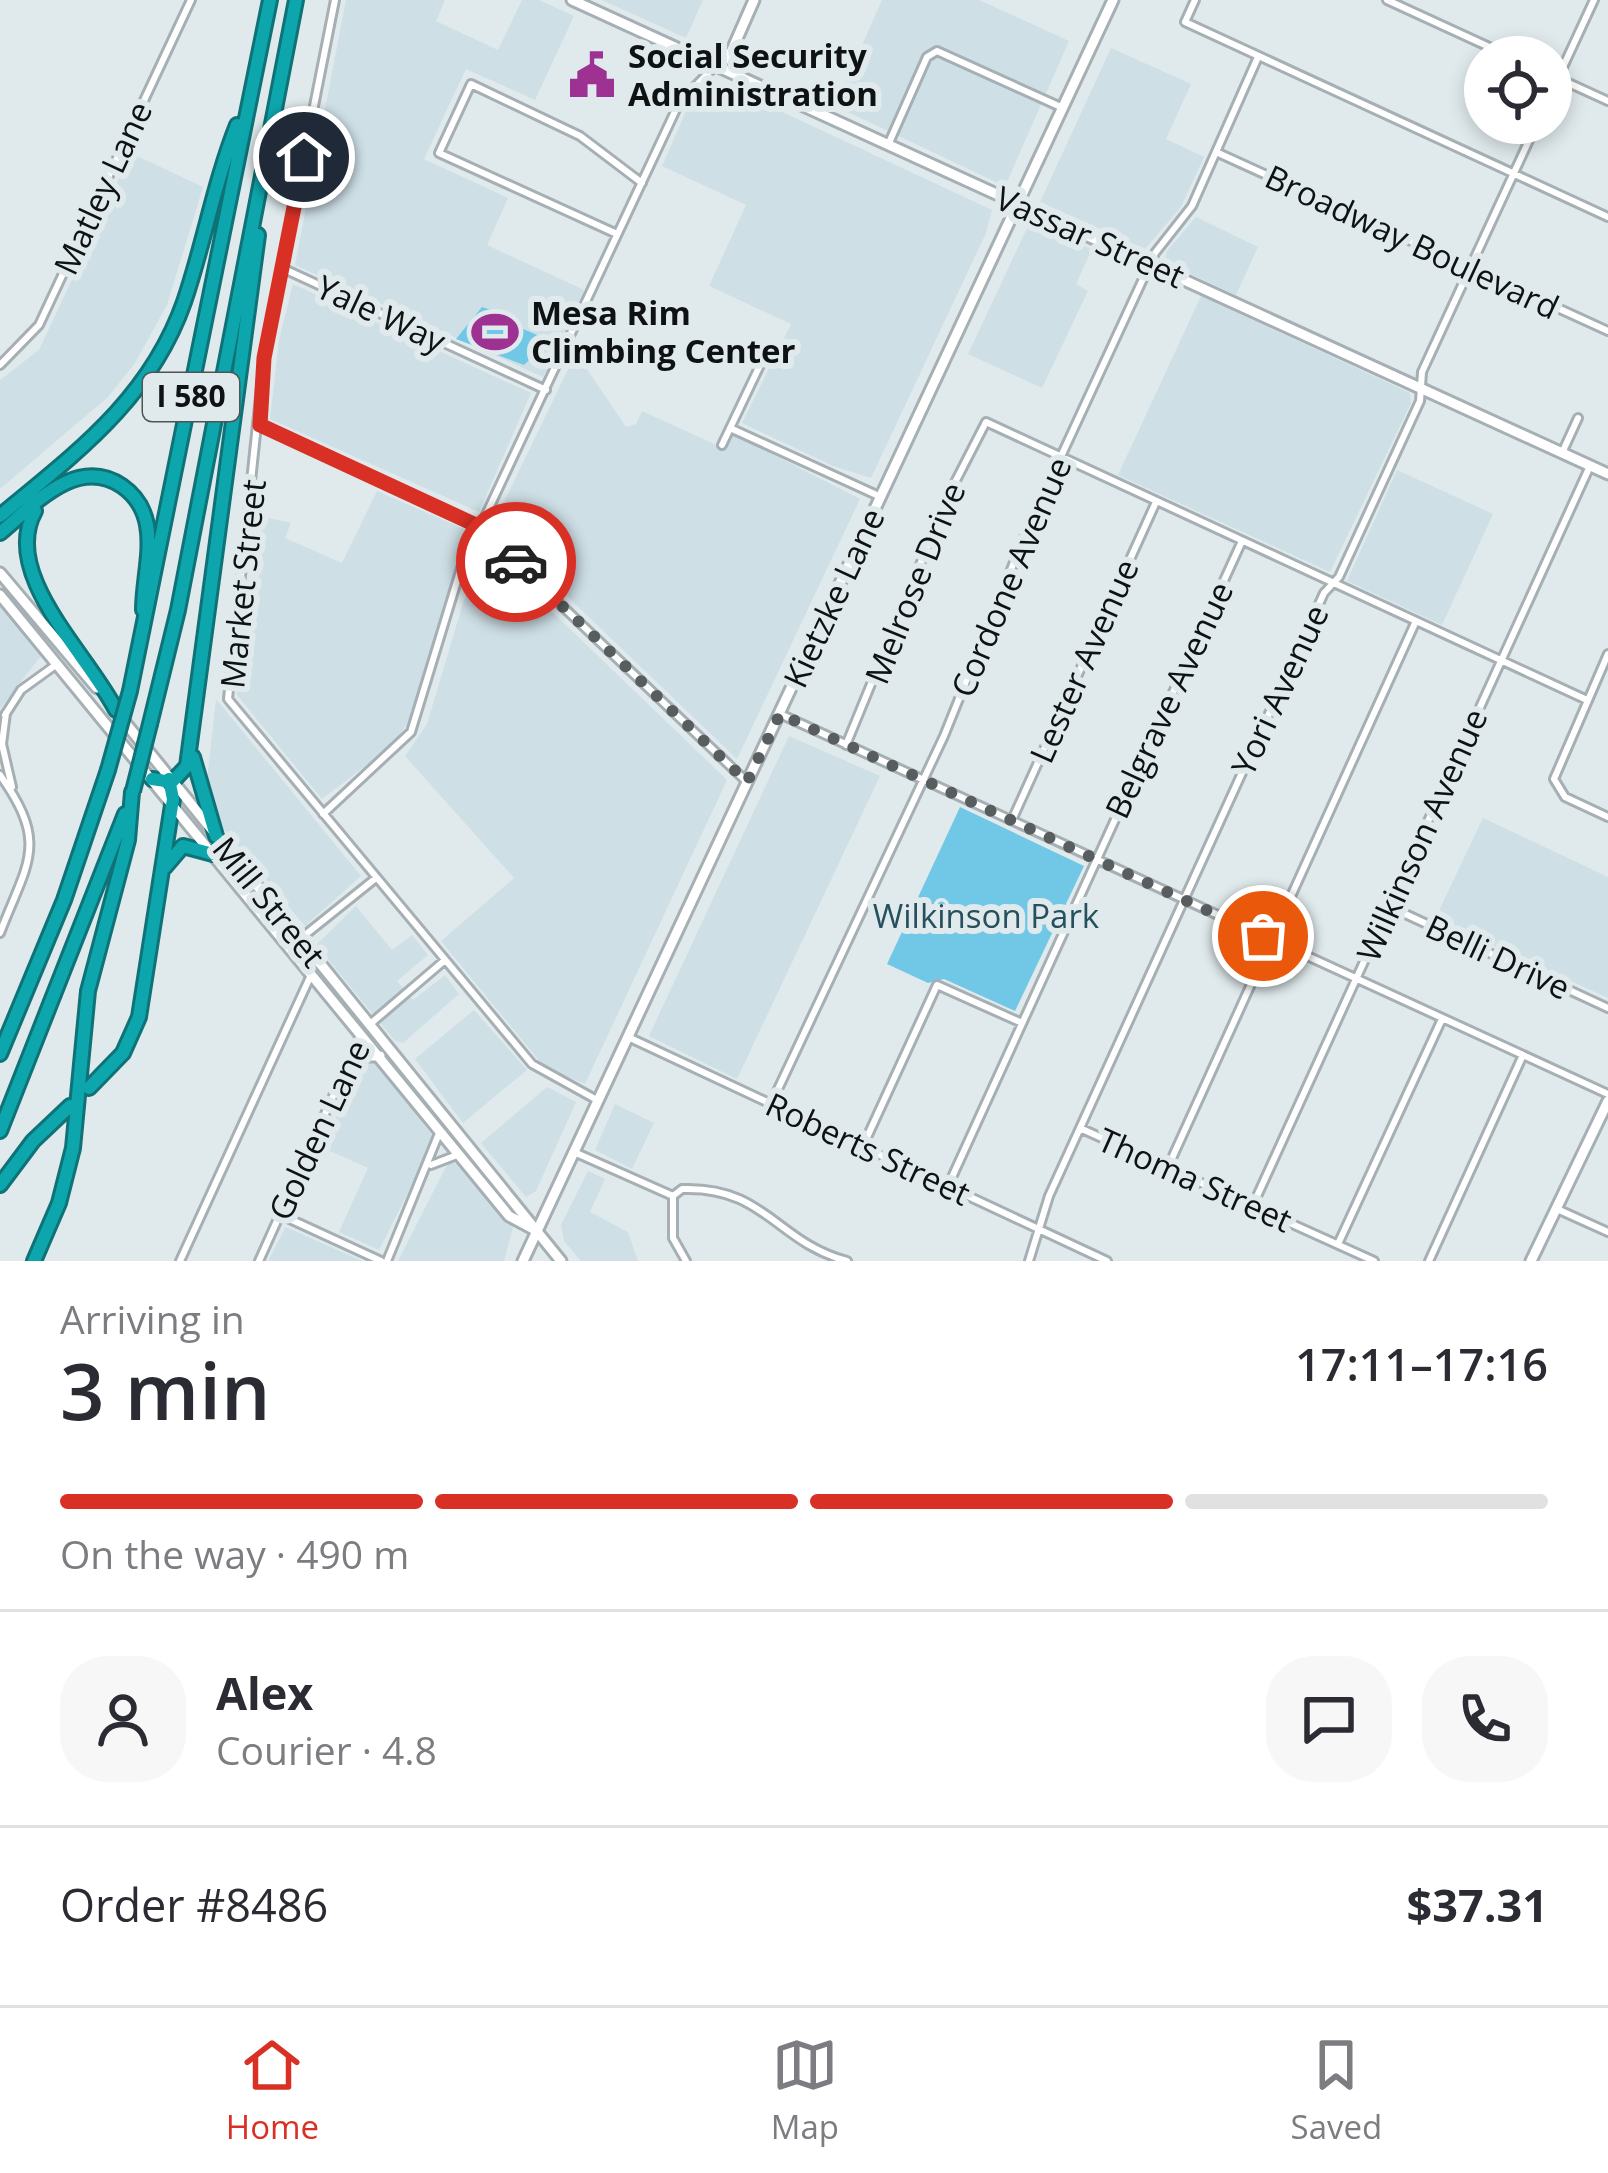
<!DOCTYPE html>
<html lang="en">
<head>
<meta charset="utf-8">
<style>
  body { margin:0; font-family:"Open Sans",sans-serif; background:#f7f7f7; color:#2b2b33; height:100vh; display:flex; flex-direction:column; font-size:45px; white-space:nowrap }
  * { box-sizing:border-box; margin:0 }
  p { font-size:39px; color:#7c7c81 }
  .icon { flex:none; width:66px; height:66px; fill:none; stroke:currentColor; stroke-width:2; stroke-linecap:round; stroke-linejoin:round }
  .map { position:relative; height:1261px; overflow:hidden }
  .sheet { display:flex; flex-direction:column; background:#fff; flex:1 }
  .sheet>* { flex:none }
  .fabs { position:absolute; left:1464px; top:36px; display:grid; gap:24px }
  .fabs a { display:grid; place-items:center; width:108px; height:108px; border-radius:50%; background:#fff; box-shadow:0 6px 18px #0003; font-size:60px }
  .pin { position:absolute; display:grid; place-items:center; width:102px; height:102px; color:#fff; margin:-51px; border:6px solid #fff; border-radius:50%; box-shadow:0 3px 12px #0007 }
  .courier { position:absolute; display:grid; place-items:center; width:120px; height:120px; margin:-60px; border:9px solid #d93025; border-radius:50%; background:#fff; color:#222; box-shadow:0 3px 15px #0007 }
  .head em { font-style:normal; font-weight:600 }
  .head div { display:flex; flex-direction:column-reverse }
  .head { display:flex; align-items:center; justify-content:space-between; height:204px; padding:0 60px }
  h1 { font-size:78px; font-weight:600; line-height:90px }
  .bar { display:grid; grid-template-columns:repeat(4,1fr); gap:18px 12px; align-content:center; height:144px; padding:0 60px }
  .bar i { height:15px; border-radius:9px; background:#e1e1e2 }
  .bar .selected { background:#d93025 }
  .bar p { grid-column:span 4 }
  .line { display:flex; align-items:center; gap:30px; padding:0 60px; border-top:3px solid #e1e1e2 }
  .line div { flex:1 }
  .round { display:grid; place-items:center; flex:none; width:126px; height:126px; border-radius:48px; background:#f7f7f7 }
  .dock { display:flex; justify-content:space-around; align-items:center; height:168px; border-top:3px solid #e1e1e2; background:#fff; font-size:33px; color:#7c7c81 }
  .dock a { display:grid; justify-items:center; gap:6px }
  .dock .selected { color:#d93025 }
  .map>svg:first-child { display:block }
</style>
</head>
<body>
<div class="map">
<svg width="1608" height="1261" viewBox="0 0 1608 1261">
  <rect width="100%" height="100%" fill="#e0eaed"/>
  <path fill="#cedfe6" d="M346 0H445L436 21 498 50 522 0H539L574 16 535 100 466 69 424 159 508 198 487 245 584 290 543 377 295 265Z
    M602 0H703L686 38Z
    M882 0H979L1069 41 1007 182 998 183 835 106Z
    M1111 48 1191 84 1166 139 1204 157 1181 207 1145 249 1040 202Z
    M718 82 992 210 986 233 871 478 833 466 742 423 791 324 709 286 746 205 662 166 690 102Z
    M131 153 203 187 167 305 135 363 108 397 0 489V380L39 350Z
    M1196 217 1258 247 1236 295 1165 262 1167 251Z
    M1030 222 1092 249 1076 284 1088 291 1042 388 968 354Z
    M293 284 531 393 479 512 270 419 279 340Z
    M1201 296 1410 393 1411 403 1330 572 1118 475Z
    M576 353 626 427 636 424 642 411 723 448 731 433 860 499 737 759 502 534 499 512Z
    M1397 470 1493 514 1442 625 1347 581Z
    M377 491 464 529 467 536 407 724 393 745 322 799 237 695 256 515 291 523 285 538 342 563Z
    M488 550 727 780 585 1084 545 1068 441 941 514 878 405 756 427 724 464 600Z
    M0 604 41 656 0 709Z
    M216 699 361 876 305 926 219 824 213 810 207 781Z
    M789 736 880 776 737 1079 649 1036Z
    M1483 818 1608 877V998L1435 919Z
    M356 906 392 950 412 935 428 955 397 981 413 1000 445 975 459 994 403 1043 395 1041 316 945Z
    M474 1010 527 1070 463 1123 415 1059Z
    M365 1061 377 1064 435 1139 379 1250 339 1232 368 1168 321 1147Z
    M547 1087 576 1102 536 1191 526 1197 481 1143Z
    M615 1104 654 1123 632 1169 595 1150Z
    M449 1161 462 1166 513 1227 504 1261H398Z
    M588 1171 605 1179 590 1212 628 1232 638 1261H581L564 1241 561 1225Z
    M285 1228H288L362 1261H268Z"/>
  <path fill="#71c8e6" d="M482 307 519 320 516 326 549 340 524 365 456 339Z
    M960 807 1084 866 1015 1011 944 979 928 983 887 964Z"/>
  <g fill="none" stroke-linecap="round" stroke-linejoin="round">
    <defs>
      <path id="street" d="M335 0 264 358 228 699 532 1064 597 1100
        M1195 0 1185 22 1608 217
        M1387 0 1511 57
        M1551 75 1608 101
        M1551 93 1594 0
        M888 145 927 57 937 51 1063 108
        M1216 152 1608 331
        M617 234 439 153 471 84 580 136 642 183
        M282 268 546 390
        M0 365 39 325 191 0
        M259 425 478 526 747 782
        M730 428 881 497
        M722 445 763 359
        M1562 453 1578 418
        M1608 654 1554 779 1565 797 1608 817
        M6 713 2 744 12 787
        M780 714 1608 1094
        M5 715 21 690 57 664
        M846 745 949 494 986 422 1587 700
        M0 775C49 844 28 861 0 933
        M323 814 411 732 461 568 679 103 715 66
        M1012 820 1156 502
        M1388 906 1608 1008
        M290 947 376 878
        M369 1025 445 960
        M628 1037 1107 1261
        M771 1104 944 736 1027 530 1155 253 1192 206 1258 57
        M1082 1129 1374 1261
        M863 1146 937 985 1022 1023
        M574 1152 673 1196 682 1189C765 1186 776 1242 847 1261
        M431 1165 457 1155
        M1168 1167 1416 621
        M948 1186 1242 541
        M673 1196V1238L686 1261
        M1253 1205 1590 466
        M1557 1209 1608 1232
        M281 1215 381 1261
        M1338 1244 1442 1019
        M180 1261 311 975
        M259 1261 361 1034
        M387 1261 440 1131
        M1029 1261 1049 1196 1324 593 1339 577 1420 401 1422 372 1537 123
        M1429 1261 1523 1055"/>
      <path id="secondary" d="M572 0 1608 474
        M715 66 729 57 754 0
        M0 573 97 688
        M0 595 509 1216 537 1231
        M119 715 561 1261
        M347 1066 363 1056H380
        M523 1261 1113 0
        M1531 1261 1608 1101"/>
      <path id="highway" d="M35 511C0 574 87 653 116 710
        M0 516C76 453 150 399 184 302 204 244 214 183 237 125
        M0 533C33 506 76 455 122 486 135 495 144 509 147 525 152 552 143 582 143 610
        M130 691 270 0
        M150 724 178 610 296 0
        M193 757 216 836
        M152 779 172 782 187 766 258 235
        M165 867 183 846 213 854
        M0 1054 64 900 108 770
        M89 1088 123 1053 139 1017 173 799 169 779
        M0 1131 125 814
        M0 1185 33 1141 70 1106
        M34 1261 59 1203 73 1148 88 991 128 840 132 792"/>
    </defs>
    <use href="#street" stroke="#a6afb3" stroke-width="12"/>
    <use href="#secondary" stroke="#a6afb3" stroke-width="15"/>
    <use href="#highway" stroke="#0e7277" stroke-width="18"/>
    <use href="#street" stroke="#fff" stroke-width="6"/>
    <use href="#secondary" stroke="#fff" stroke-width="9"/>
    <use href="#highway" stroke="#0da6ad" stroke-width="12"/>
    <defs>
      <path id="highway-bridge" d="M108 770 130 691
        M133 791 150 724"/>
    </defs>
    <use href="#highway-bridge" stroke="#0e7277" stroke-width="18" stroke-linecap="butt"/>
    <use href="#highway-bridge" stroke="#0da6ad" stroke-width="12"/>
  </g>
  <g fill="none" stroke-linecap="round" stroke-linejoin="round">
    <path stroke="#585e5f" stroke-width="12" stroke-dasharray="0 21.6" d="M516 562 747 782 780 714 1263 936"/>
    <path stroke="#d93025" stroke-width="15" d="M304 157 264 358 260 425 478 526 516 562"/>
  </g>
  <defs>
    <symbol id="civic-bare" viewBox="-9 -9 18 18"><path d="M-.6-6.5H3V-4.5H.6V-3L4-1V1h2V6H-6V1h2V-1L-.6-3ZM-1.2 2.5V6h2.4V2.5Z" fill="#9d3293" stroke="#e0eaed" stroke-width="2.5" paint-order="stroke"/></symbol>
    <symbol id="stadium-bare" viewBox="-9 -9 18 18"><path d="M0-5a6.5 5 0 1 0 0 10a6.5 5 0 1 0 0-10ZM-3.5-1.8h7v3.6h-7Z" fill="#9d3293" stroke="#e0eaed" stroke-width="2.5" paint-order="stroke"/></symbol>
  </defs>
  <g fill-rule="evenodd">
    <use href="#civic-bare" x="559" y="42" width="66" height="66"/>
    <use href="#stadium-bare" x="462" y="299" width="66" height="66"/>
  </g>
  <g text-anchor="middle" stroke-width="12" stroke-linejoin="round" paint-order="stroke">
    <rect fill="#e0eaed" stroke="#4e5354" stroke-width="3" x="143" y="373" width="96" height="48" rx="9"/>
    <g font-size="30" font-weight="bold" fill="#0f1213">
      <text x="191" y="407">I 580</text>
    </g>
    <g font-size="33" font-weight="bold" fill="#0f1213" stroke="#e0eaed" text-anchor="start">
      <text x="628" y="68">Social Security<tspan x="628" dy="38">Administration</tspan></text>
      <text x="531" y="325">Mesa Rim<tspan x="531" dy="38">Climbing Center</tspan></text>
    </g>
    <g font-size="33" fill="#0f1213" stroke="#e0eaed">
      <text transform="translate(103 188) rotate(-65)" y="12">Matley Lane</text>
      <text transform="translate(1090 237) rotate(24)" y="12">Vassar Street</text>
      <text transform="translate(1412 242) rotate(25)" y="12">Broadway Boulevard</text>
      <text transform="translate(381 314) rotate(25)" y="12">Yale Way</text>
      <text transform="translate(1011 577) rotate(-67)" y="12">Cordone Avenue</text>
      <text transform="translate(915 583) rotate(-68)" y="12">Melrose Drive</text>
      <text transform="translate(243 584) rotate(-84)" y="12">Market Street</text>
      <text transform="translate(834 598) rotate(-65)" y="12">Kietzke Lane</text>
      <text transform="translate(1084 661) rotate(-66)" y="12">Lester Avenue</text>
      <text transform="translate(1280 690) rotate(-65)" y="12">Yori Avenue</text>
      <text transform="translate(1169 700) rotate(-65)" y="12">Belgrave Avenue</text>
      <text transform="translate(1422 835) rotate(-66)" y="12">Wilkinson Avenue</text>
      <text transform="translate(269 902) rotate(51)" y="12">Mill Street</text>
      <text transform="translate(1498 957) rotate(25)" y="12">Belli Drive</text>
      <text transform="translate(319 1130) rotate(-65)" y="12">Golden Lane</text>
      <text transform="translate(868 1149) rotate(25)" y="12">Roberts Street</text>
      <text transform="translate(1195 1180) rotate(24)" y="12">Thoma Street</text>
    </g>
    <g font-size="33" fill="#26505e" stroke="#e0eaed">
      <text x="986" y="928">Wilkinson Park</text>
    </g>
  </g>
</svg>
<div class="fabs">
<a><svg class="icon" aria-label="locate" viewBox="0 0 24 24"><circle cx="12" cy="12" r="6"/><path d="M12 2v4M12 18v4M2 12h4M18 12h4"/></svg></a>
</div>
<div class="pin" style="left:1263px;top:936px;background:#ea580c"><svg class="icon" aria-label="bag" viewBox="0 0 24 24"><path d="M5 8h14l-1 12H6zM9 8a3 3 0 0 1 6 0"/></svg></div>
<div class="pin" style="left:304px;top:157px;background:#1f2937"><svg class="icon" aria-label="home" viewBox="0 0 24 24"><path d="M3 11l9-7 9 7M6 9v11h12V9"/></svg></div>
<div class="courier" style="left:516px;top:562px"><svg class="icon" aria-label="car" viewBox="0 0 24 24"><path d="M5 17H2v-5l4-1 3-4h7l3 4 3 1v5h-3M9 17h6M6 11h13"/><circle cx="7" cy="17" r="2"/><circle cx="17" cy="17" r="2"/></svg></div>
</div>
<section class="sheet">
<div class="head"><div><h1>3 min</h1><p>Arriving in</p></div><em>17:11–17:16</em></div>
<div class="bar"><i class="selected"></i><i class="selected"></i><i class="selected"></i><i></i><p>On the way · 490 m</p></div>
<div class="line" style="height:216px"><a class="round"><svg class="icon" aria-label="person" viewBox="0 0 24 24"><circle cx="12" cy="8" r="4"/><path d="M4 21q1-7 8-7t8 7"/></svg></a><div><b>Alex</b><p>Courier · 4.8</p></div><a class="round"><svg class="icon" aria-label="chat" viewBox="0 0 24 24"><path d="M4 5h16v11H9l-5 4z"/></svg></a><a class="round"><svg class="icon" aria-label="phone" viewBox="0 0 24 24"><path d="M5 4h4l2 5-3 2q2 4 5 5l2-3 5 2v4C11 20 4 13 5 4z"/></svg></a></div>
<div class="line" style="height:156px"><div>Order #8486</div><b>$37.31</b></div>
</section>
<nav class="dock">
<a class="selected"><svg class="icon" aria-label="home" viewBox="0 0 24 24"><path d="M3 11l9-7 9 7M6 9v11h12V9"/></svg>Home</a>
<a><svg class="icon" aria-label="map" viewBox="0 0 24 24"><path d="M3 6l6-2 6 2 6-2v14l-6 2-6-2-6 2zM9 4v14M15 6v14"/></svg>Map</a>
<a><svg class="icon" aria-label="saved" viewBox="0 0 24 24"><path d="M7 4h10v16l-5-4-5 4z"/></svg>Saved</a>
</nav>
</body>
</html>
